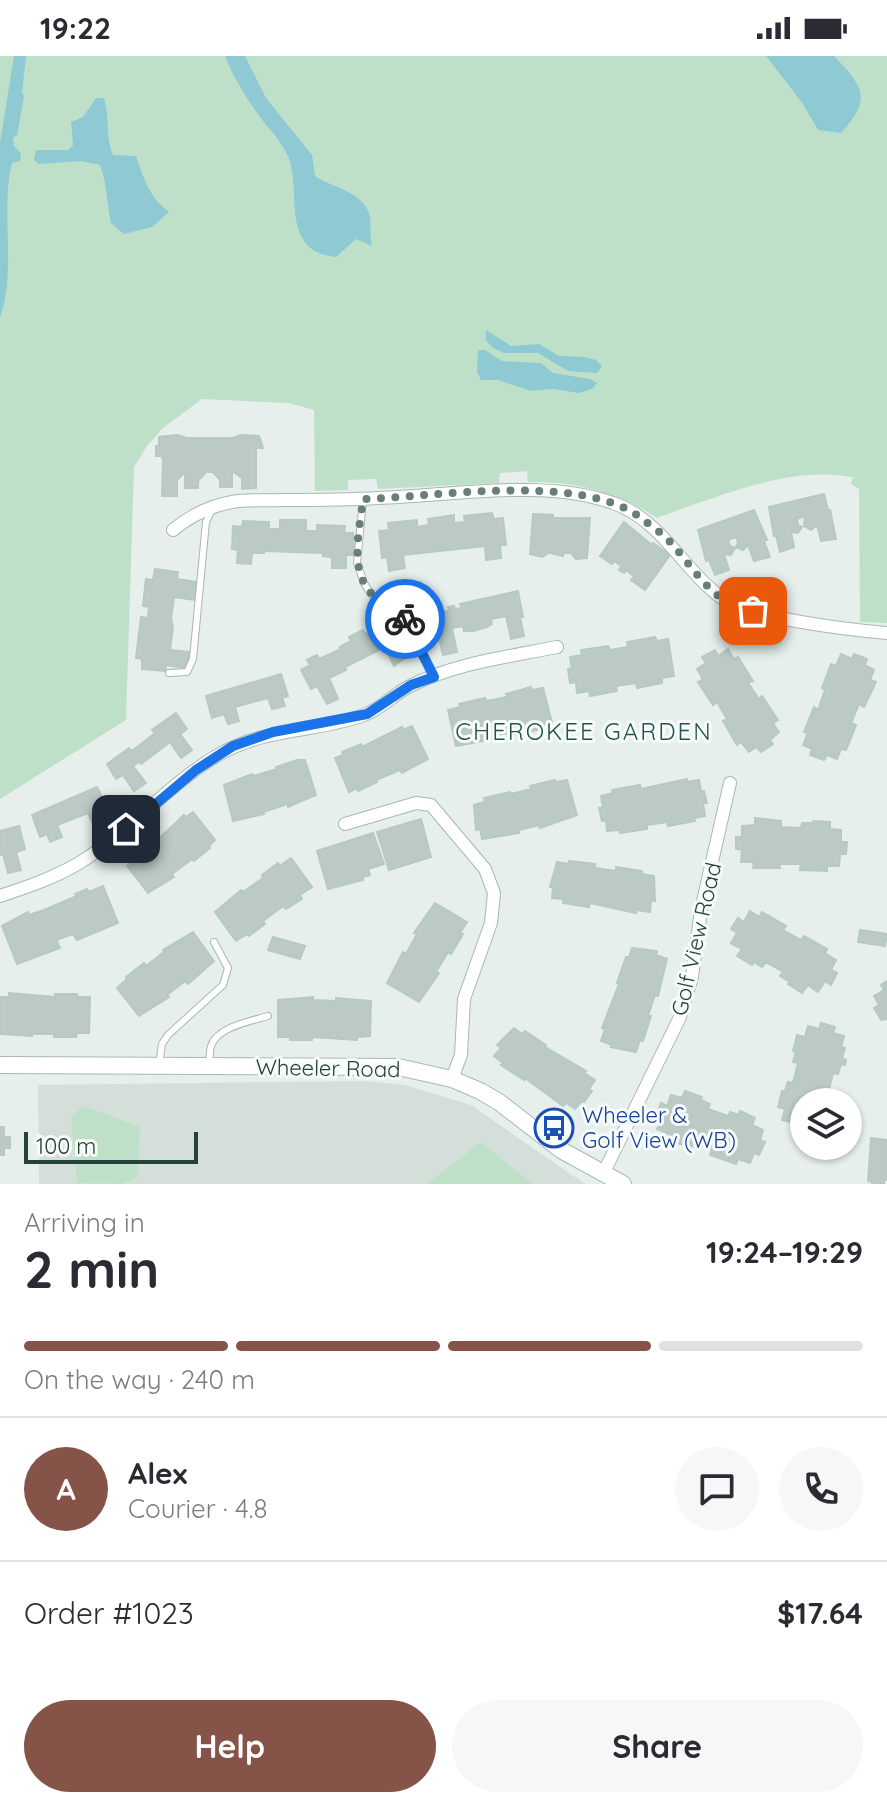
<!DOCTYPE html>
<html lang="en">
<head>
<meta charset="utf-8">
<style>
  body { margin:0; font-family:Quicksand,sans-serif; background:#f7f7f7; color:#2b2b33; height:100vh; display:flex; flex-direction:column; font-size:30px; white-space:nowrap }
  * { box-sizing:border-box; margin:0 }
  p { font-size:26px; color:#7c7c81 }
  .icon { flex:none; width:44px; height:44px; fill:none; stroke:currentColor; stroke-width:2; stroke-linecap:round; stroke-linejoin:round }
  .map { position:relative; height:1128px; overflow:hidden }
  .side { display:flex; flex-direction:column; background:#fff; flex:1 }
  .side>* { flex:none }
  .buttons { position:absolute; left:790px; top:1032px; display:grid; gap:16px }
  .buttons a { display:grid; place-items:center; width:72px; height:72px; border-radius:50%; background:#fff; box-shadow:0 2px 6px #0004; font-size:40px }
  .scale { position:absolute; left:24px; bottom:20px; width:174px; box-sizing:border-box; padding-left:8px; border:4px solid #24423a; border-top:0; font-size:22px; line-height:28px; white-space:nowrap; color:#24423a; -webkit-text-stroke:6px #f7fbf9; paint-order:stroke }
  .pin { position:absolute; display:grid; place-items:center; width:68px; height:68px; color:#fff; margin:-34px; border-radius:16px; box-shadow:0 4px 12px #0006 }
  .courier { position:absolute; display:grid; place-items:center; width:80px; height:80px; margin:-40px; border:6px solid #1a73e8; border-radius:50%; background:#fff; color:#222; box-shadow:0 2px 10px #0007 }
  .summary em { font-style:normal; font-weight:700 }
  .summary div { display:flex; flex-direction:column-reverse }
  .summary { display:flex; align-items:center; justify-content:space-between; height:136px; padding:0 24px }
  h1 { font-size:52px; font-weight:700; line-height:60px }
  .bar { display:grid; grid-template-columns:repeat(4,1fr); gap:12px 8px; align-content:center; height:96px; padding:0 24px }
  .bar i { height:10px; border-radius:6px; background:#e1e1e2 }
  .bar .current { background:#855347 }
  .bar p { grid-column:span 4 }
  .line { display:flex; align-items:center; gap:20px; padding:0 24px; border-top:2px solid #e1e1e2 }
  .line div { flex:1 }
  .round { display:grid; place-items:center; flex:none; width:84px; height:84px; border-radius:42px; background:#f7f7f7 }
  .action { display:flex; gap:16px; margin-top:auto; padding:16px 24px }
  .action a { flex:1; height:92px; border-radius:48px; background:#855347; color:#fff; font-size:32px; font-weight:700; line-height:92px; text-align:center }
  .action a+a { background:#f7f7f7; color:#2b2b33 }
  .status { display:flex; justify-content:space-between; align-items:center; height:56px; padding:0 40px; background:#fff; direction:ltr }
  .status svg { height:22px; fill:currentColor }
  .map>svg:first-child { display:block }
</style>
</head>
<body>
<div class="status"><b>19:22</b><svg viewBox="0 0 49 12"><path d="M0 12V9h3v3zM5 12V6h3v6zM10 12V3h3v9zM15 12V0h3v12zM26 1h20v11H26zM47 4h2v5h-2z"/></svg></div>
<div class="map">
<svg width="887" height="1128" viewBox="0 0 887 1128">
  <rect width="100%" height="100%" fill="#e6efeb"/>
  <path fill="#d4dfda" d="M366 1025 405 1029 471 1049 585 1128H39L38 1029Z"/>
  <path fill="#bfe0c8" d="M0 0H887V567L860 566 859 433 851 428 853 421C790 409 716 441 657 462 617 436 576 425 528 426L527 415 500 417 499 427 378 433 376 423 348 424V434L315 435 314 354 289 347 202 343 163 372 147 390 134 411 126 664 0 743Z
    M84 1050 140 1071 137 1122 121 1128 77 1127 71 1060Z
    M481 1086 532 1128H426Z"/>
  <path fill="#8ec9d4" d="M14 0H26L22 37 24 40 17 80 13 81 14 90 21 97 20 105 12 107C0 157 17 212 0 262V87Z
    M225 0H245L266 42 312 99 315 120C333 132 361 135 369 157 372 166 369 180 372 190L356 183 336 201C323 199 312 197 304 185 288 159 299 128 288 100 282 87 272 76 263 65 248 45 234 23 225 0Z
    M766 0H834C864 31 872 43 841 77L818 74 803 48Z
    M96 42H104C110 61 105 80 113 99L136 100C144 123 149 141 169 156L152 171 124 178 111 167C107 148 107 127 100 109L81 105 39 108 34 104 36 94H68L73 89 71 66 83 61Z
    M486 274 511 290 539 288 559 300 584 301 596 304 602 310 597 317 568 315 538 297H504L493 292 486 284Z
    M478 294H485L502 305 541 307 553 317 590 323 597 327 592 333 579 337 553 333 531 335 498 324H481L477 316Z"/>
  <path fill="#bbcac4" stroke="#b8c9c2" stroke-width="2" d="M177 379 187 382H232L241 379 259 380 263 392H256V432L242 433V422L232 415V431H220V424L213 416H206L198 425V432H185V416L177 424V440H162L163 405 162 400H156V390H159V381Z
    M824 438 828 454H830L836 483 821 485 817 469 811 474 804 470 805 460 797 463 798 469 802 471 798 477 791 476 794 491 780 496 776 479 774 480 769 451Z
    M754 454 767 484 764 485 770 501 754 505 748 489 743 494 736 491 738 486 736 481 728 484 730 490 735 492 731 499 724 498 729 514 715 519 709 504 706 505 698 474Z
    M492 457 494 463 503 462 506 489H500L501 502 486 504 485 490 403 499 405 512 389 515 387 501 382 502 379 475 389 474 388 467 417 464V471L429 469 428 463 454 459V467L465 466 464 460Z
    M533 458 553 459V462H590L587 502 576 503 571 497H563V500L546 496 547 498 542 501 530 498Z
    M280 464H306V475H317V469L345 470 344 477H353L354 499H346V512H332V501L323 500V497L264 495V497H252L251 508 237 507 238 494 232 493 233 470 242 471 243 465 269 466V473H280Z
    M624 466 652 489 653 487 670 499 645 534 631 524 634 520 626 514 624 517 619 514 621 510 614 505 612 508 600 500Z
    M155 513 178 516 177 523 198 526 196 544 174 541 171 563 173 571 170 594 189 596 187 612 166 609 165 615 142 613V603L136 602 141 561 148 562 149 551 143 550 146 523 153 524Z
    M518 535 523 561H520L524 580 511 583 506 560 491 563 492 568 487 571 473 575H464L463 570 452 572 457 596 443 599 439 582 434 583 429 556 449 555 448 551 454 550 455 553 462 552 460 548Z
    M386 571 392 584 397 581 408 600 394 610 385 591 345 611 346 614 329 622 338 643 327 648 317 630 311 633 301 614 310 609 307 604 317 599 319 603 341 593 340 591 351 585 349 581 363 574 366 578Z
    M655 581 657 585 668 583 674 620 662 622V627L637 632 636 627 616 630 617 635 590 640 589 635 577 637 576 626 570 627 568 613 572 612 570 601 582 599 581 594 608 590 610 594 628 591 627 586Z
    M728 593 734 603 738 601 753 625 748 627 759 643 762 640 778 664 773 667 779 676 770 684 773 688 761 696 756 691 749 696 741 686 737 689 723 665 727 663 717 646 713 649 698 626 703 623 697 613 706 607 702 601 715 594 718 600Z
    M841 598 852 603 854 598 867 603 865 609 874 614 870 624 876 626 864 651 859 648 851 667 856 669 846 694 841 693 837 703 827 699 824 704 810 699 812 693 803 689 808 677 804 676 814 651 818 654 825 634 822 632 831 608 836 610Z
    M281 618 288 640 282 642 285 650 272 653 268 642 235 651 239 665 228 668 224 658 212 662 206 640Z
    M531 631 532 634 543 632 552 666 540 670 541 673 515 679 514 676 494 680V683L456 690 448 654 460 651 459 648 485 642 487 645 507 641 506 638Z
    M176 657 187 673 180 678 192 694 181 702 170 686 141 708 139 706 133 710 146 727 134 735 123 719 116 723 107 708 129 692 132 695 155 677 152 674Z
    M412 670 428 703 402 717 400 714 376 724 377 726 358 735 357 732 349 736 335 702 343 699 342 696 361 688 362 691 402 671 403 674Z
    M297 704H305L316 739 288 751V748L263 756 264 758 233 765 224 729 252 718 253 720 277 713 276 711Z
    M687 723V726L699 724 701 735H704L707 747H703L705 760 694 762 695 765 668 770 667 766 647 769V773L620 777V774L607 775 606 764 602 765 599 752 603 751 601 740 613 737 612 734 640 729 641 733Z
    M555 724 556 726 567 724 577 759 540 772 539 769 519 774V777L482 783 480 773 476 774 474 749 485 746 484 742 510 736 511 738 531 733 530 730Z
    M97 731 108 753 102 755 105 763 93 768 88 757 57 769 62 781 50 786 47 778 40 781 32 759Z
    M193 756 215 784 209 790 210 792 194 805 192 803 172 818 174 821 148 837 127 810 134 804 131 801 148 788 150 791 184 759 186 761Z
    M755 762 781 765V771L801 772 802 767H813V765L830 766V773L841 774V786H847L846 798H840L839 810H827V815L800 814 801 808H779L780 812H753L754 806H741L742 794 736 793V781H742V770L755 769Z
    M421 763 431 801 389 814 377 776Z
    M19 770 25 793 16 796 21 814 8 817 3 798 0 799V775Z
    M373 777 384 808 368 813 370 819 363 821V824L328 833 317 795Z
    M291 802 312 831 300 839 302 843 286 853 283 850 263 865 265 868 249 880 247 878 236 885 215 856 241 834 243 836 263 822 262 819 278 807 280 810Z
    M569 805 595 808V812L616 815V811L642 815V818L654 820 655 845 651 844 650 856 637 854 636 857 590 847 589 851 563 847 564 843 552 842 553 831H550L557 806 568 808Z
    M103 830 118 867 77 884 73 878 56 884 60 892 17 908 2 870 28 856 29 859 44 854 77 840 75 838 87 833 89 836Z
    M435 847 467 866 460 877 463 878 451 898 448 896 436 916 439 917 419 946 387 927 403 896 406 898 417 878 414 877 416 874Z
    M750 855 759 861 762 856 786 870 783 874 801 884 804 880 827 893 825 897 836 904 831 914 837 917 831 929 825 925 818 936 808 929 802 937 788 928 790 926 780 920 783 916 766 906 762 911 754 906 752 909 737 900 742 893 731 887 737 877 731 873 738 862 744 866Z
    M860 874 887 878 885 890 858 886Z
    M193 876 214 905 188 928 185 925 167 939 169 941 139 960 117 932 127 923 126 921 144 907 146 910 164 896 163 894Z
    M273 881 305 890 300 903 268 894Z
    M632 892 657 895 656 899 667 903 658 940 655 939 648 960H651L643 985 640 984 636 996 611 991 612 989 601 985 605 973 602 972 619 928 617 927 626 901H629Z
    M887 925V963L881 964 874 952 879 949 874 940 884 934 881 929Z
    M9 937 55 941V938H77L78 941H90L89 977H77L76 981H54V978H32V980L0 978V941H9Z
    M313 941V944L336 945V942L371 945 370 980 357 981V984L312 981V984H290V981H278V944Z
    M821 967 835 971 833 977 844 980 841 991 845 992 842 1002 846 1004 845 1009 841 1008 838 1018 833 1017 828 1037 833 1038 831 1046H804V1077L792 1073 794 1067 782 1064 785 1053 778 1051 782 1035H785L788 1026 793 1027 798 1007 793 1006 796 996 793 995 797 979 805 981 808 970 819 973Z
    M514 972 522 978 525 975 546 989 545 991 586 1015 584 1017 595 1024 589 1033 592 1035 584 1046 582 1045 575 1053 566 1047 563 1050 525 1022 524 1024 501 1009 503 1007 494 1000 501 992 497 989Z
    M685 1035 702 1041 701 1044 710 1048 708 1053 728 1060 730 1056 739 1059 740 1055 755 1062 752 1069 763 1074 760 1084 765 1086 759 1099 754 1097 750 1107 738 1103 736 1108 710 1099 712 1094 694 1087 691 1092 667 1083 669 1078 657 1073 663 1062 656 1060 661 1047 667 1050 671 1039 682 1042Z
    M0 1071H4V1081H10V1092H4V1099H0Z
    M871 1082 887 1084V1124H884V1128H872V1126L868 1125Z"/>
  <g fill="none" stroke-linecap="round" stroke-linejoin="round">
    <defs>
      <path id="service" d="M363 444 357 507 364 527 371 538 404 561 434 621
        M169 617 187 616 193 603 206 466 212 454
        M159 1010 162 988 168 979 223 929 228 912 214 886
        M209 1010C210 1004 209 996 211 990 217 971 251 965 268 960"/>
      <path id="minor" d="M173 474C190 460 210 450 232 446 248 443 265 445 281 444 313 444 346 444 378 442 449 440 546 422 613 447 662 464 682 513 722 542 748 562 851 574 887 577
        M345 768 416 747 431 749 485 813 494 837 491 867 464 943 461 999 452 1023
        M0 840C27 831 54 822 79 807 129 777 167 729 218 699 266 671 314 677 364 659 381 653 394 638 410 630 456 607 507 601 557 591
        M603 1118 680 961 692 921 701 854 730 727"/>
      <path id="tertiary" d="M0 1009 398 1011 452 1023 480 1035 499 1046 561 1094 623 1128"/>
    </defs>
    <use href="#service" stroke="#a8b8b2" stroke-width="8"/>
    <use href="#minor" stroke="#a8b8b2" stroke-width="14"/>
    <use href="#tertiary" stroke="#a8b8b2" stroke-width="18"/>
    <use href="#service" stroke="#fff" stroke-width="6"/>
    <use href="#minor" stroke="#fff" stroke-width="12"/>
    <use href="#tertiary" stroke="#fff" stroke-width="16"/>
  </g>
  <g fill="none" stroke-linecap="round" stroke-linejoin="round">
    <path stroke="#687f78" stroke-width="8" stroke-dasharray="0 14.4" d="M405 563C394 553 380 547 370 536 349 511 360 472 363 443 435 441 579 417 638 460 649 468 662 477 671 487 689 506 705 535 730 547 737 551 746 553 753 555"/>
    <path stroke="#1a73e8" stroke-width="10" d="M126 773 196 714 233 690 273 676 367 658 411 629 434 621 405 563"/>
  </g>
  <defs>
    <symbol id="bus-ring" viewBox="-11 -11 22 22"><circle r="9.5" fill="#f7fbf9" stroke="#1a4fb4" stroke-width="1.5"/><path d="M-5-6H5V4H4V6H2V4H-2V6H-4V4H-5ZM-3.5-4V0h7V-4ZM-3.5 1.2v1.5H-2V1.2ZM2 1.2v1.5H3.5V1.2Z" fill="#1a4fb4"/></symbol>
  </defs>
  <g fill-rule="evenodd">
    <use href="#bus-ring" x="532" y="1050" width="44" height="44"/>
  </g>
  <g text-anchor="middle" stroke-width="6" stroke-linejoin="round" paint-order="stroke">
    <g font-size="22" fill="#24423a" stroke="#f7fbf9">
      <text transform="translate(696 883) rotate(-77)" y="8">Golf View Road</text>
      <text transform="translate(328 1012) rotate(1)" y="8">Wheeler Road</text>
    </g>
    <g font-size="22" fill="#164399" stroke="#f7fbf9" text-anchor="start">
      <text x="582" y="1067">Wheeler &amp;<tspan x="582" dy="25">Golf View (WB)</tspan></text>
    </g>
    <g font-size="24" letter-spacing="2" fill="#1f5548" stroke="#f7fbf9">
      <text x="584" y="684">CHEROKEE GARDEN</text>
    </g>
  </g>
</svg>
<div class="buttons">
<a><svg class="icon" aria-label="layers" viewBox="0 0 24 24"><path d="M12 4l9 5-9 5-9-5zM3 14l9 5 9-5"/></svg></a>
</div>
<div class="scale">100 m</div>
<div class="pin" style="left:753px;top:555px;background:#ea580c"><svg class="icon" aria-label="bag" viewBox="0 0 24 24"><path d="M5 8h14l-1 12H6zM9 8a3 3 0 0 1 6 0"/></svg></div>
<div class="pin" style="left:126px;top:773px;background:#1f2937"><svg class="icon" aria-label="home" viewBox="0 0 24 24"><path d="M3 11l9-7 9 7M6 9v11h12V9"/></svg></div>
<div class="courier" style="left:405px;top:563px"><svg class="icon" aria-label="bike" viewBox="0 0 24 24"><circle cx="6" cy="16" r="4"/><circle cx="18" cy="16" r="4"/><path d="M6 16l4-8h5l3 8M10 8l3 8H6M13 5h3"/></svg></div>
</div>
<section class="side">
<div class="summary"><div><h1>2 min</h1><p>Arriving in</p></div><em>19:24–19:29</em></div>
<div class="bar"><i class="current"></i><i class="current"></i><i class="current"></i><i></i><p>On the way · 240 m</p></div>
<div class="line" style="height:144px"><b class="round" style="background:#855347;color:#fff">A</b><div><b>Alex</b><p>Courier · 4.8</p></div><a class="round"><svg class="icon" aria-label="chat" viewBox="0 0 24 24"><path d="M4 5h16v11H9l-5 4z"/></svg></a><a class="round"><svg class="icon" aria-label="phone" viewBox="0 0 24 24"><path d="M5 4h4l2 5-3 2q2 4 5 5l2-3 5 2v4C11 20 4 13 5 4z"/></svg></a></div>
<div class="line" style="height:104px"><div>Order #1023</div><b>$17.64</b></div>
<div class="action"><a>Help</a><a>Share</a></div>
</section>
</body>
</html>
